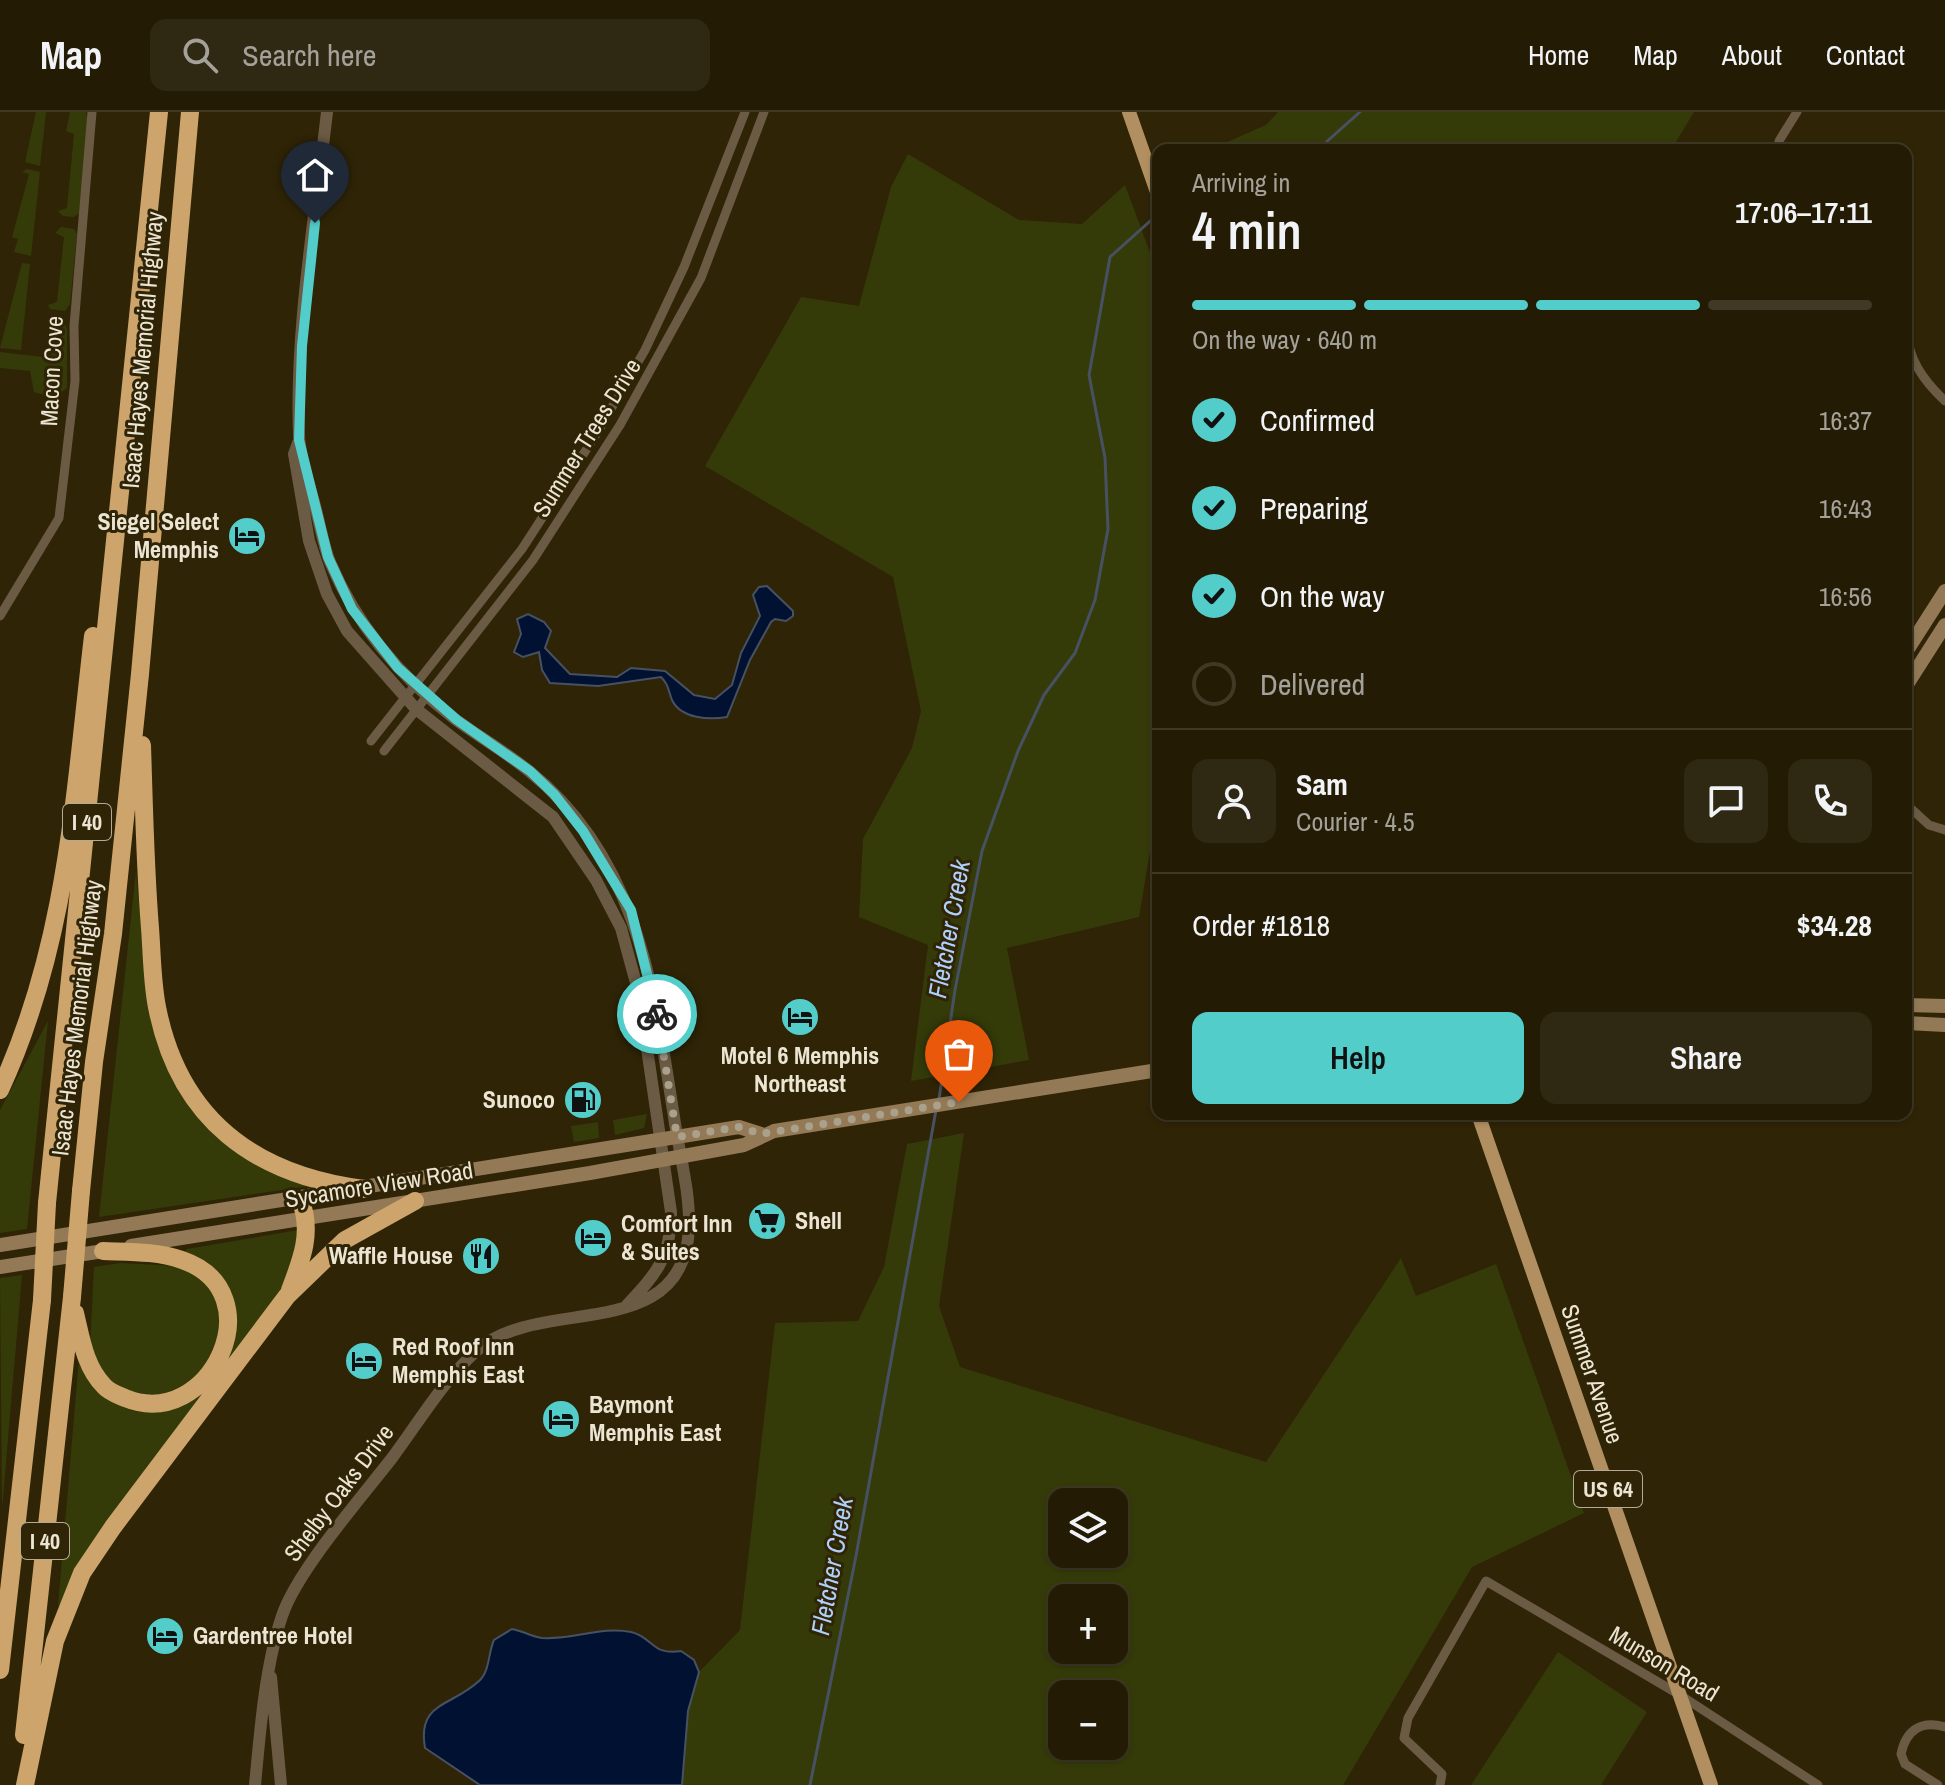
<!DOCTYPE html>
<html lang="en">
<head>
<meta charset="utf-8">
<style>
  body { margin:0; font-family:"Archivo Narrow",sans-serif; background:#2f2813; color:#f1f3f6; height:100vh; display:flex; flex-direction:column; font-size:30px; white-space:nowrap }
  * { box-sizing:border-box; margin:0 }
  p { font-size:26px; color:#a3a19a }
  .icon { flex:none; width:44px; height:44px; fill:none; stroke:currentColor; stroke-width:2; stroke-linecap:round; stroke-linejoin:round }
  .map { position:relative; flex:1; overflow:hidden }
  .side { position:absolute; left:1152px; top:32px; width:760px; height:976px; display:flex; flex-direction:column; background:#231b04; border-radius:16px; box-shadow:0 2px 6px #0004,0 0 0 2px #403926 }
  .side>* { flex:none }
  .controls { position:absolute; left:1048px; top:1376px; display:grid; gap:16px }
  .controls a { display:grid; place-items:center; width:80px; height:80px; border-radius:16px; background:#231b04; box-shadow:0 2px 6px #0004,0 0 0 2px #403926; font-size:40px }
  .pin { position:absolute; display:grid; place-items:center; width:68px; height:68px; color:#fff; margin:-82px -34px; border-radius:50% 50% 50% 0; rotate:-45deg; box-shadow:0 0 8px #0007 }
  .pin .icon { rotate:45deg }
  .courier { position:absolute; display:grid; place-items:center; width:80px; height:80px; margin:-40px; border:6px solid #53cdca; border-radius:50%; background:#fff; color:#222; box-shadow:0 2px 10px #0007 }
  .summary em { font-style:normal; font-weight:600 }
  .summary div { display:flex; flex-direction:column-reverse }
  .summary { display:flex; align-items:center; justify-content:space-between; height:136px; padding:0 40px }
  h1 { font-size:52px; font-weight:600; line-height:60px }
  .bar { display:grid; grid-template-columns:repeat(4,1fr); gap:12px 8px; align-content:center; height:96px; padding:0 40px }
  .bar i { height:10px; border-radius:6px; background:#403926 }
  .bar .on { background:#53cdca }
  .bar p { grid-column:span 4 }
  .line { display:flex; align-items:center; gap:20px; padding:0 40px; border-top:2px solid #403926 }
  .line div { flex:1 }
  .round { display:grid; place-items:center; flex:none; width:84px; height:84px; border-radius:16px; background:#2f2813 }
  ol { padding:0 40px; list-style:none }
  li { display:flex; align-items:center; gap:24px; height:88px }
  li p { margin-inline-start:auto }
  li .icon { padding:8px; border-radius:50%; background:#53cdca; color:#111; stroke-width:4 }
  li:last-child { color:#a3a19a }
  li i { width:44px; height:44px; border:4px solid #403926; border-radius:50% }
  .primary-button { display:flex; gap:16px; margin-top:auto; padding:16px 40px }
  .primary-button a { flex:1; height:92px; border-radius:16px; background:#53cdca; color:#111; font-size:32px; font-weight:600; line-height:92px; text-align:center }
  .primary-button a+a { background:#2f2813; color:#f1f3f6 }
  header { display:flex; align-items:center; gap:48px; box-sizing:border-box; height:112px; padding:0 40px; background:#231b04; border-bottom:2px solid #403926 }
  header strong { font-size:38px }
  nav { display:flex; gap:44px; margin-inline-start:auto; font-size:28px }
  .search { width:560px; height:72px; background:#2f2813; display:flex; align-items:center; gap:20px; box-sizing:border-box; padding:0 28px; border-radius:16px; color:#a3a19a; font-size:30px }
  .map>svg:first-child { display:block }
</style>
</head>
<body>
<header>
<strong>Map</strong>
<div class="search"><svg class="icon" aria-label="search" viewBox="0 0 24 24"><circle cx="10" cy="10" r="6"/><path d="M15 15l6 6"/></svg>Search here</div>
<nav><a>Home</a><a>Map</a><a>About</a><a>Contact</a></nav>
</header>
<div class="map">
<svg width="1945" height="1673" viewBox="0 0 1945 1673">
  <rect width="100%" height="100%" fill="#2f2406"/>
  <path fill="#343b09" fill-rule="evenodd" d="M36 0H46L40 54 25 50Z
    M70 0H86L88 12 79 101 74 105 63 104 58 99 67 96 74 22 66 19Z
    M1278 0H1694L1671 38H1209L1266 13Z
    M908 42 1019 108 1082 112 1125 73 1158 162V691L1139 805 1007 836 1029 948 911 969 928 833 859 805 863 727 912 636 921 599 893 465 705 354 801 185 859 194 891 75Z
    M27 57 40 60 31 144 14 140 18 127 12 125 29 62 22 60Z
    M61 115 74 117 77 122 70 192 65 199 50 197 48 193 57 190 64 125 55 121Z
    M22 151 30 152 21 238 0 236Z
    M50 209 65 211 67 217V276L54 286 34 280 30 259 0 256V240L51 246 54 217 46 215Z
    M136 759 148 886 178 974 309 1074 99 1105Z
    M48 909 27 1117 0 1121V998Z
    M647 1002 644 1016 615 1023 613 1008Z
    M598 1010 599 1026 574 1030 571 1014Z
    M964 1021 939 1194 960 1255 1266 1350 1401 1146 1416 1184 1496 1152 1584 1401 1472 1455 1343 1673H682L688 1599 699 1560 740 1518 775 1211 858 1209 884 1155 907 1032ZM1062 1390H1114V1442H1062ZM1062 1486H1114V1538H1062ZM1062 1582H1114V1634H1062Z
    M298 1118 303 1123 282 1182 58 1495 79 1246C114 1296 129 1315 191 1287L233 1189 184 1142 187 1137Z
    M120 1151 179 1154 199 1161 217 1185 221 1229 198 1267 157 1285 116 1276 102 1262 90 1236 94 1155Z
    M22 1163 2 1397 0 1166Z
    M1558 1540 1647 1600 1601 1673H1471Z"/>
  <path fill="#001131" stroke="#475162" stroke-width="2" d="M767 474 793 499V504L786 509 775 507 771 510 750 548 727 605C710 608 681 607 672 588 668 578 669 573 661 565L598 574 550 571 542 558 539 540 523 545 514 540 521 522 517 507 528 502 544 510 551 519 545 536 570 562 617 565 631 556 665 559 694 583 715 587 732 573 741 541 760 504 753 483 759 475Z
    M512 1517C523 1519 533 1525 542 1526 573 1528 601 1514 631 1520 653 1525 652 1544 681 1539L694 1548 699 1560 688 1599 682 1673H480L425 1636C417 1590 451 1595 479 1569 490 1559 488 1541 494 1528Z"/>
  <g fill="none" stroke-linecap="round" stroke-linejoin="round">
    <path stroke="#475162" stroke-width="3" d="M1307 38 1324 32 1360 0
      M939 987 955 878 982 739 1018 639 1044 583 1075 541 1095 488 1108 417 1105 346 1089 263 1110 145 1158 102
      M810 1673 856 1444 936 998"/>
    <path stroke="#6b5b45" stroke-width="9" d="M1779 38V29L1797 0
      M1906 215C1908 247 1922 267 1945 289
      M0 504 59 406 75 269 74 214 92 0
      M371 629 522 437 597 321 645 238 684 155 745 0
      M384 639 533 448 620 313 701 166 764 0
      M1906 692 1929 713 1945 718
      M1440 1673 1442 1662 1404 1626 1408 1606 1486 1469 1680 1583 1818 1673
      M1938 1673 1905 1652 1901 1642C1906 1618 1921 1608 1945 1615"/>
    <path stroke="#6b5b45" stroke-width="12" d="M298 331 294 342 309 429 327 482 347 519 416 597 553 705 596 768 621 816 639 882 671 1100C671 1146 656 1162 626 1194
      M271 1565 281 1673
      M255 1673C260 1620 265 1554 282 1504 297 1459 361 1386 392 1346 419 1310 445 1265 480 1236 542 1184 685 1233 689 1115 690 1078 679 1041 674 1005 654 877 638 746 529 659 506 640 479 625 455 607 400 565 357 514 330 450 324 435 321 418 317 402 311 376 300 349 299 323 295 216 315 106 327 0"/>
    <path stroke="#937955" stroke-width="14" d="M1906 540 1945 479
      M1906 574 1945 513
      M1906 893 1945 894
      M1906 911 1945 913
      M0 1133 739 1015 761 1022
      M131 1134 590 1061 744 1033 774 1019 1158 958
      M0 1155 110 1138"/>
    <path stroke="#b18f60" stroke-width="14" d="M1129 0 1158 83
      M1478 1002 1711 1673"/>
    <path stroke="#cda46b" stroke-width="18" d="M142 633C144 694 145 755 150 816 152 842 152 870 157 895 179 1008 255 1063 364 1077
      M0 978C68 830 74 684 93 524
      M81 1079 94 950 113 822 140 562 190 0
      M47 1091 159 0
      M290 1178C302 1147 313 1119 300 1087
      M75 1201C81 1226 85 1255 104 1274 109 1280 118 1283 125 1286 210 1321 276 1180 182 1148 157 1139 129 1140 103 1139
      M0 1558 42 1188
      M24 1623 72 1185
      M25 1673 55 1529 82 1461 113 1415 287 1184 345 1128 415 1089"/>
    <path stroke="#cda46b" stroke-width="18" d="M72 1185 81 1079
      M42 1188 47 1091"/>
  </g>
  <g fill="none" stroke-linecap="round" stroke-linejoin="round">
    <path stroke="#aaa18c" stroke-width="8" stroke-dasharray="0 14.4" d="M657 902 677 1025 739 1015 761 1022 959 990"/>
    <path stroke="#53cdca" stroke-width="10" d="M315 111 302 234 299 328 328 445 352 497 398 556 457 608 530 659 554 682 583 719 631 798 657 902"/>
  </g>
  <defs>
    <symbol id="hotel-disc" viewBox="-11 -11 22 22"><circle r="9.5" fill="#53cdca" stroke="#2f2406"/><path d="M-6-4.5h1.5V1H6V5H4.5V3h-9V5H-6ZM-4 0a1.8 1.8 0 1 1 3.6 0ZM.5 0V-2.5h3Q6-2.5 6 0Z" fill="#111"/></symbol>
    <symbol id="fuel-disc" viewBox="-11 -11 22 22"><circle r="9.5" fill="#53cdca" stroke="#2f2406"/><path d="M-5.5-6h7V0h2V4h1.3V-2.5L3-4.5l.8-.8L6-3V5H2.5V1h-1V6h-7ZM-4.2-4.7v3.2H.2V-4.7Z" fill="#111"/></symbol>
    <symbol id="supermarket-disc" viewBox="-11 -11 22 22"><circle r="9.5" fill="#53cdca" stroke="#2f2406"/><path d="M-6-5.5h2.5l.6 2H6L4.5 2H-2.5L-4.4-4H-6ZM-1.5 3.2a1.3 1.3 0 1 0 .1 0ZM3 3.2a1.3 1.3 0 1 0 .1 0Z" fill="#111"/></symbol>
    <symbol id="restaurant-disc" viewBox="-11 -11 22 22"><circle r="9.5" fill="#53cdca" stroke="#2f2406"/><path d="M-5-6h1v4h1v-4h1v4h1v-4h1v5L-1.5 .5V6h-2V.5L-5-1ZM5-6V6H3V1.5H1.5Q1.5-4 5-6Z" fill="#111"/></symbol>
  </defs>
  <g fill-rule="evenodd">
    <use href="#hotel-disc" x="225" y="402" width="44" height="44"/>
    <use href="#hotel-disc" x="778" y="883" width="44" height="44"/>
    <use href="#fuel-disc" x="561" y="966" width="44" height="44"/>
    <use href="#supermarket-disc" x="745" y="1087" width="44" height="44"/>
    <use href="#hotel-disc" x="571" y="1104" width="44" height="44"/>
    <use href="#restaurant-disc" x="459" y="1122" width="44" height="44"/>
    <use href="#hotel-disc" x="342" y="1227" width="44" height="44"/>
    <use href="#hotel-disc" x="539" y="1285" width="44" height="44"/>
    <use href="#hotel-disc" x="143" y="1502" width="44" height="44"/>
  </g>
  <g text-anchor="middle" stroke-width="6" stroke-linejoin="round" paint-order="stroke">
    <g fill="#2f2406" stroke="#b3ab96" stroke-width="2">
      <rect x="63" y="692" width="48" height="36" rx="6"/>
      <rect x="1574" y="1359" width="68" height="36" rx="6"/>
      <rect x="21" y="1411" width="48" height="36" rx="6"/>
    </g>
    <g font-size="22" font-weight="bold" fill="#ece5d4">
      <text x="87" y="718">I 40</text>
      <text x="1608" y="1385">US 64</text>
      <text x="45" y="1437">I 40</text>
    </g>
    <g font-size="24" fill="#ece5d4" stroke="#2f2406">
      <text transform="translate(143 238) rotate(-85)" y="8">Isaac Hayes Memorial Highway</text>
      <text transform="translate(52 259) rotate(-87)" y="8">Macon Cove</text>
      <text transform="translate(587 326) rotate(-58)" y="8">Summer Trees Drive</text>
      <text transform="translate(77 906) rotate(-83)" y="8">Isaac Hayes Memorial Highway</text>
      <text transform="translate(379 1073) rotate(-9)" y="8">Sycamore View Road</text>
      <text transform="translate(1592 1262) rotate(71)" y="8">Summer Avenue</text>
      <text transform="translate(339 1381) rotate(-53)" y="8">Shelby Oaks Drive</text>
      <text transform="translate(1664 1552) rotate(31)" y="8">Munson Road</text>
    </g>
    <g font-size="24" font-weight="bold" fill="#ece5d4" stroke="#2f2406" text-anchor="start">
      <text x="219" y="418" text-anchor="end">Siegel Select<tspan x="219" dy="28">Memphis</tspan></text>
      <text x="800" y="952" text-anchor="middle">Motel 6 Memphis<tspan x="800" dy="28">Northeast</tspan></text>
      <text x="555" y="996" text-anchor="end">Sunoco</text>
      <text x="795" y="1117">Shell</text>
      <text x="621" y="1120">Comfort Inn<tspan x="621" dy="28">&amp; Suites</tspan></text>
      <text x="453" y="1152" text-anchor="end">Waffle House</text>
      <text x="392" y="1243">Red Roof Inn<tspan x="392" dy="28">Memphis East</tspan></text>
      <text x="589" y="1301">Baymont<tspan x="589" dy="28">Memphis East</tspan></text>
      <text x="193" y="1532">Gardentree Hotel</text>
    </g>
    <g font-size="26" font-style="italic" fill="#b0d0fc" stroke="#2f2406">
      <text transform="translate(949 817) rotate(-80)" y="9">Fletcher Creek</text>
      <text transform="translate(832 1454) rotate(-80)" y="9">Fletcher Creek</text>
    </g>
  </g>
</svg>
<div class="controls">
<a><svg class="icon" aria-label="layers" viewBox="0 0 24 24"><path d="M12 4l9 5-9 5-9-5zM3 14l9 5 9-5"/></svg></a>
<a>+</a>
<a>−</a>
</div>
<div class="pin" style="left:959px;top:990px;background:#ea580c"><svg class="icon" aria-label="bag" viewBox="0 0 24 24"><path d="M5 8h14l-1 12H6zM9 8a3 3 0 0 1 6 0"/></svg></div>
<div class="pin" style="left:315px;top:111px;background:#1f2937"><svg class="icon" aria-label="home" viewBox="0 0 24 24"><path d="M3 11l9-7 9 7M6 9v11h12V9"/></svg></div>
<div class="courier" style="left:657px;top:902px"><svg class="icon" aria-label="bike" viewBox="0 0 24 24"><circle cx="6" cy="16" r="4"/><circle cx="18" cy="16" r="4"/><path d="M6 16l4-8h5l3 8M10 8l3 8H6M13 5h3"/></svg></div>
<section class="side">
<div class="summary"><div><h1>4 min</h1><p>Arriving in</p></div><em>17:06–17:11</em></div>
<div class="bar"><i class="on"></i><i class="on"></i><i class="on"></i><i></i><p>On the way · 640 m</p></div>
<ol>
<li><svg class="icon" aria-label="check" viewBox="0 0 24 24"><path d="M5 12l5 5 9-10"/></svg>Confirmed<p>16:37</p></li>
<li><svg class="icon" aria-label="check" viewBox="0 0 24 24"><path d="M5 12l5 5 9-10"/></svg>Preparing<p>16:43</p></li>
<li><svg class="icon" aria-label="check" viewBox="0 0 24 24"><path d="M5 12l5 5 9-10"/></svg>On the way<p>16:56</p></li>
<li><i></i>Delivered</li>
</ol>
<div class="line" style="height:144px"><a class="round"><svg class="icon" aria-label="person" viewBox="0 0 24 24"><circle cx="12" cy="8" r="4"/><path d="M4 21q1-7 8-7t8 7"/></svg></a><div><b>Sam</b><p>Courier · 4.5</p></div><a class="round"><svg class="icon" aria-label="chat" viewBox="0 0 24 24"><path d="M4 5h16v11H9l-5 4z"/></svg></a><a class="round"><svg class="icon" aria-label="phone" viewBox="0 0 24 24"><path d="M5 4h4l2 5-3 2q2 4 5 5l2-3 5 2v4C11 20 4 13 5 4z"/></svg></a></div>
<div class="line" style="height:104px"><div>Order #1818</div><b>$34.28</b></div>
<div class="primary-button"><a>Help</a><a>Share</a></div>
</section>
</div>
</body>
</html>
